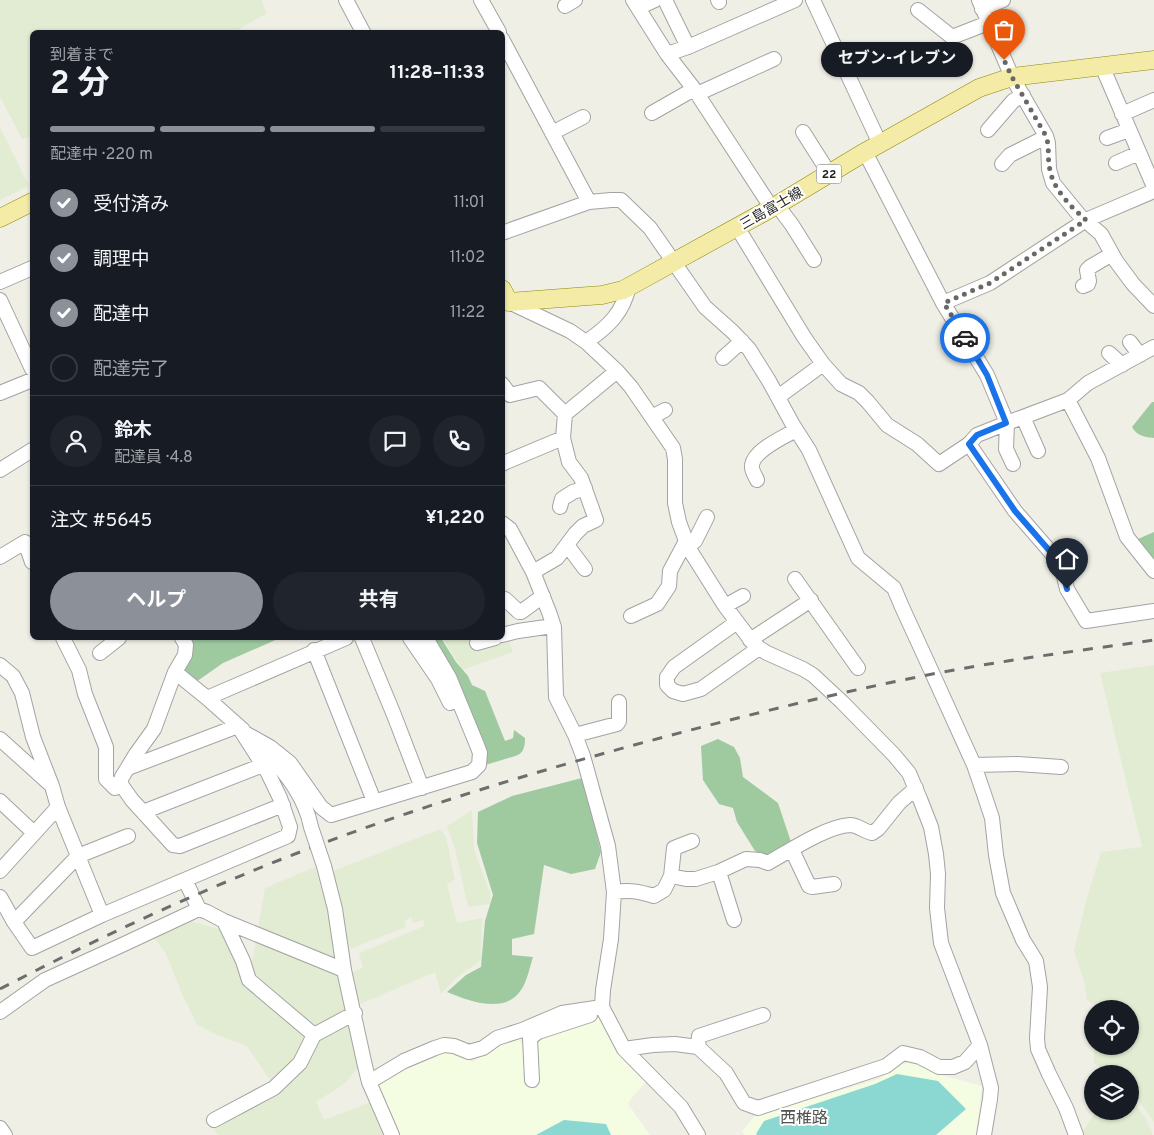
<!DOCTYPE html>
<html lang="ja">
<head>
<meta charset="utf-8">
<style>
  body { margin:0; font-family:Overpass,"Noto Sans JP",sans-serif; background:#20242c; color:#f1f3f6; height:100vh; display:flex; flex-direction:column; font-size:19px; white-space:nowrap }
  * { box-sizing:border-box; margin:0 }
  p { font-size:16px; color:#9ea1a6 }
  .icon { flex:none; width:28px; height:28px; fill:none; stroke:currentColor; stroke-width:2; stroke-linecap:round; stroke-linejoin:round }
  .map { position:relative; flex:1; overflow:hidden }
  .details { position:absolute; left:30px; top:30px; width:475px; height:610px; display:flex; flex-direction:column; background:#171b24; border-radius:8px; box-shadow:0 1px 4px #0004 }
  .details>* { flex:none }
  .tools { position:absolute; left:1084px; top:1000px; display:grid; gap:10px }
  .tools a { display:grid; place-items:center; width:55px; height:55px; border-radius:50%; background:#171b24; box-shadow:0 1px 4px #0004; font-size:25px }
  .pin { position:absolute; display:grid; place-items:center; width:42px; height:42px; color:#fff; margin:-51px -21px; border-radius:50% 50% 50% 0; rotate:-45deg; box-shadow:0 0 5px #0007 }
  .pin .icon { rotate:45deg }
  .courier { position:absolute; display:grid; place-items:center; width:50px; height:50px; margin:-25px; border:4px solid #1a73e8; border-radius:50%; background:#fff; color:#222; box-shadow:0 1px 6px #0007 }
  .bubble { position:absolute; height:35px; border-radius:18px; background:#171b24; box-shadow:0 1px 4px #0004; font-size:16px; font-weight:700; line-height:35px; text-align:center }
  .head em { font-style:normal; font-weight:700 }
  .head div { display:flex; flex-direction:column-reverse }
  .head { display:flex; align-items:center; justify-content:space-between; height:85px; padding:0 20px }
  h1 { font-size:32px; font-weight:700; line-height:38px }
  .bar { display:grid; grid-template-columns:repeat(4,1fr); gap:8px 5px; align-content:center; height:60px; padding:0 20px }
  .bar i { height:6px; border-radius:4px; background:#363941 }
  .bar .active { background:#8c9099 }
  .bar p { grid-column:span 4 }
  .line { display:flex; align-items:center; gap:12px; padding:0 20px; border-top:1px solid #363941 }
  .line div { flex:1 }
  .round { display:grid; place-items:center; flex:none; width:52px; height:52px; border-radius:26px; background:#20242c }
  ol { padding:0 20px; list-style:none }
  li { display:flex; align-items:center; gap:15px; height:55px }
  li p { margin-inline-start:auto }
  li .icon { padding:5px; border-radius:50%; background:#8c9099; color:#fff; stroke-width:4 }
  li:last-child { color:#9ea1a6 }
  li i { width:28px; height:28px; border:2px solid #363941; border-radius:50% }
  .action { display:flex; gap:10px; margin-top:auto; padding:10px 20px }
  .action a { flex:1; height:58px; border-radius:30px; background:#8c9099; color:#fff; font-size:20px; font-weight:700; line-height:58px; text-align:center }
  .action a+a { background:#20242c; color:#f1f3f6 }
  .map>svg:first-child { display:block }
</style>
</head>
<body>
<div class="map">
<svg width="1154" height="1135" viewBox="0 0 1154 1135">
  <rect width="100%" height="100%" fill="#efefe6"/>
  <path fill="#f4fce2" d="M602 1017 626 1062 646 1082 633 1096 628 1104 650 1135H395L377 1088 386 1078 450 1051 473 1062 497 1045 518 1038 526 1048 537 1040Z
    M913 1062 937 1074 982 1086 976 1135H745L742 1131 755 1116 879 1079 903 1064Z"/>
  <path fill="#e2ecd3" d="M0 0H261L267 13 234 32H32V136L22 139 0 97Z
    M0 127 29 186 0 200Z
    M503 625 513 652 463 670 449 649 443 638H502Z
    M1154 665V1122L1132 1091H1130V1074H1104L1094 1062V1046H1130V1009H1104V1007L1087 1001 1085 984 1074 951 1086 901 1101 852 1142 847 1100 673Z
    M472 810 474 849 490 893V904L468 907 455 849 447 826Z
    M440 829 446 837 455 880 447 884 457 923 482 918 481 960 456 978 441 994 435 972 358 1005 353 972 363 968 359 953 425 926 423 920 413 923 411 917 405 921 406 927 350 949 331 872Z
    M315 867 336 937 359 1067 344 1084 316 1102 324 1120 371 1102 385 1135H220L217 1134 210 1121 274 1086 247 1046 217 1035 197 1025 182 994 166 954 153 936 183 919 219 929 246 980H249L265 888Z
    M1130 1096 1146 1119 1152 1132V1135H1081L1096 1111H1130Z"/>
  <path fill="#9fcaa0" d="M1152 402H1154V438C1145 437 1137 436 1132 427Z
    M1154 532V562L1138 539Z
    M191 638H280L223 663 196 682 182 670 192 653Z
    M427 638H441L456 662 468 676 472 685 485 691 505 741 513 738 514 730 525 738C525 755 519 755 505 759 499 761 492 763 485 765Z
    M718 739 734 747 740 758 743 777 778 803 792 845 767 858 755 851 737 822 733 808 719 804 703 780 701 746Z
    M582 778 601 852 595 869 571 874 544 865 534 934 512 939V955L533 957C530 966 527 982 521 990 505 1015 469 1001 447 992L466 975 481 967 485 921 493 895 477 843 478 812 512 796Z"/>
  <path fill="#8bd7d2" d="M897 1074 938 1081 966 1109 936 1135H757L756 1134 764 1121 875 1084Z
    M564 1120 606 1124 611 1135H536Z"/>
  <g fill="none" stroke-linecap="round" stroke-linejoin="round">
    <defs>
      <path id="minor" d="M346 0 363 32
        M481 0 499 32
        M633 0 667 54 694 89 771 207
        M665 0 688 47
        M718 0 719 2
        M813 0 880 144
        M979 0 1012 77 1046 136 1048 143 1049 169 1053 183 1080 216 1101 234 1116 261 1133 284 1154 306
        M565 6 575 0
        M638 8 655 0
        M982 9 1003 0
        M918 10 952 37 988 23
        M502 39 589 202 502 233
        M667 54 688 47 795 0
        M1102 66 1154 187
        M697 94 774 59
        M652 113 694 89
        M1122 114 1154 100
        M988 130 1013 101 1023 95
        M803 132 829 173
        M552 133 583 117
        M1107 138 1129 130
        M865 152 943 303 987 375 1007 423 1068 400 1098 458 1127 537 1154 571
        M1116 163 1139 153
        M1002 164 1010 155 1046 137
        M589 202 611 200H621L650 228 705 307 733 332 749 349 769 381 793 425 809 450 858 558 894 588 902 607 925 657 974 765 984 794 992 818 996 855 1003 893 1023 940 1036 961 1040 987 1037 1038 1038 1049 1049 1074 1066 1108 1076 1135
        M777 205 792 225 814 260
        M737 227 804 337 823 364 841 384 859 393 868 402 887 425 917 444 939 464 969 444 977 435 1007 423 1006 449 1013 464
        M0 282 32 268
        M1083 286 1088 284 1089 281 1087 270 1090 267 1112 254
        M0 300 32 369
        M509 302 570 331 586 342 617 371 631 387 673 448 675 459V503L679 522 686 541 691 552 725 606 753 643 759 648 767 653 803 669 813 675 842 702 894 755 909 773 920 799 931 827 936 854 938 874 937 908 941 943 980 1045 991 1088 990 1099 984 1135
        M943 303 990 283 1086 220 1154 191
        M586 342C608 327 623 313 629 286
        M1130 342 1140 355
        M1109 353 1122 365
        M723 358 742 341
        M502 384 510 395 539 388 565 414
        M0 393 32 380
        M778 397 823 364
        M1068 400 1088 383 1154 347
        M652 417 665 410
        M1023 417 1038 451
        M969 444 1015 511 1061 564 1067 589 1086 621 1154 611
        M502 464 506 462 563 438
        M0 470 32 450
        M757 480C755 475 751 470 752 465 754 450 784 437 796 430
        M560 507 562 499 573 492 585 488
        M502 523 510 529 533 572 549 612 554 627 556 697 575 735 583 756 608 846 614 892 611 939 603 990 602 1007 624 1049 681 1107 698 1135
        M567 545 585 569
        M688 547 695 541 707 517
        M0 557 25 542 32 562
        M533 572 557 558 575 534 583 526 596 520 581 478 569 462 563 438 565 414 617 371
        M795 579 858 668
        M505 599 519 612H521L543 596
        M725 606 743 596
        M631 616 657 604 669 586 670 571 686 541
        M737 622 674 667 667 677V685L673 691 683 694 701 689 759 648
        M502 635 518 631 553 626
        M63 638 79 670 85 694 106 747V779L115 788 120 783
        M182 638 186 645 185 655 175 672 154 729 136 754 122 777 120 783 132 800 173 845 180 846 283 805
        M362 638 394 715 422 788
        M410 638 438 679 450 703
        M750 640 811 600
        M477 643 495 638
        M314 650 374 801
        M100 653 119 638
        M0 665 13 676 22 693 33 737 52 786 58 807 102 915 288 836 290 827 280 798 268 773 238 726 128 768
        M175 672 207 698 243 730
        M207 698 346 638
        M245 733 270 747 290 763 321 807 331 815 472 772 479 765 480 753 477 745 449 677 426 638
        M575 735 617 724 619 721V702
        M0 739 50 784
        M267 754C287 773 306 800 311 827
        M974 765 1018 764 1061 767
        M0 801 34 833
        M143 812 263 765
        M792 850 809 886 812 887 834 884
        M324 866 335 909 344 970 365 1066 369 1082 392 1135
        M0 871 58 807
        M719 872 734 920
        M671 876 674 848 692 841
        M185 880 199 909 207 912 224 921 344 970
        M614 892C631 890 637 891 654 896L664 890 671 876 686 879H696L718 872 746 859 760 860 768 863C789 851 827 826 850 825 858 825 865 832 872 833L878 829 899 803 916 788
        M0 897 14 922 32 948 102 915
        M224 921 243 961 249 980 314 1035
        M14 922 78 856 128 836
        M0 1012 45 980 122 945 199 909
        M698 1047 699 1036 763 1015
        M624 1049 653 1045 675 1044 698 1047 726 1073 744 1103 758 1108 886 1066 903 1053 920 1057 939 1067H953L965 1062 980 1045
        M532 1080 530 1038 538 1032 590 1015
        M369 1082 404 1061 435 1048 444 1045 454 1046 469 1052 483 1048 497 1038 522 1030 562 1013 602 1007
        M214 1120 274 1088 300 1063 314 1035 355 1013
        M0 1128 5 1135"/>
      <path id="major" d="M0 218 32 202
        M502 289 509 302 602 295 623 290 777 205 865 152 979 88 1012 77 1154 60"/>
    </defs>
    <use href="#minor" stroke="#a3a3a3" stroke-width="16"/>
    <use href="#major" stroke="#8d8b0d" stroke-width="19"/>
    <use href="#minor" stroke="#fff" stroke-width="14"/>
    <use href="#major" stroke="#f4eba6" stroke-width="18"/>
    <path stroke="#6d6d6d" stroke-width="3" stroke-dasharray="10 10" stroke-linecap="butt" d="M0 989C117 928 238 873 362 829 475 789 590 756 706 726 785 706 864 687 943 672 1013 659 1084 650 1154 640"/>
    <defs>
      <path id="minor-bridge" d="M311 827 324 866"/>
    </defs>
    <use href="#minor-bridge" stroke="#a3a3a3" stroke-width="16" stroke-linecap="butt"/>
    <use href="#minor-bridge" stroke="#fff" stroke-width="14"/>
  </g>
  <g fill="none" stroke-linecap="round" stroke-linejoin="round">
    <path stroke="#686865" stroke-width="5" stroke-dasharray="0 9" d="M965 338 944 303 990 283 1086 220C1072 208 1053 189 1050 170 1047 159 1050 147 1046 136L1012 77 1004 60"/>
    <path stroke="#1a73e8" stroke-width="6" d="M965 338 987 375 1006 423 977 435 969 444 1015 511 1061 564 1067 589"/>
  </g>
  <g text-anchor="middle" stroke-width="4" stroke-linejoin="round" paint-order="stroke">
    <rect fill="#fff" stroke="#626262" stroke-width="1" x="816.5" y="164.5" width="25" height="19" rx="4"/>
    <g font-size="12" font-weight="bold" fill="#1f1f1f">
      <text x="829" y="178">22</text>
    </g>
    <g font-size="14" fill="#1f1f1f" stroke="#fff">
      <text transform="translate(771 208) rotate(-30)" y="5">三島富士線</text>
    </g>
    <g font-size="16" fill="#525252" stroke="#fff">
      <text x="804" y="1123">西椎路</text>
    </g>
  </g>
</svg>
<div class="tools">
<a><svg class="icon" aria-label="locate" viewBox="0 0 24 24"><circle cx="12" cy="12" r="6"/><path d="M12 2v4M12 18v4M2 12h4M18 12h4"/></svg></a>
<a><svg class="icon" aria-label="layers" viewBox="0 0 24 24"><path d="M12 4l9 5-9 5-9-5zM3 14l9 5 9-5"/></svg></a>
</div>
<div class="pin" style="left:1004px;top:60px;background:#ea580c"><svg class="icon" aria-label="bag" viewBox="0 0 24 24"><path d="M5 8h14l-1 12H6zM9 8a3 3 0 0 1 6 0"/></svg></div>
<div class="pin" style="left:1067px;top:589px;background:#1f2937"><svg class="icon" aria-label="home" viewBox="0 0 24 24"><path d="M3 11l9-7 9 7M6 9v11h12V9"/></svg></div>
<div class="courier" style="left:965px;top:338px"><svg class="icon" aria-label="car" viewBox="0 0 24 24"><path d="M5 17H2v-5l4-1 3-4h7l3 4 3 1v5h-3M9 17h6M6 11h13"/><circle cx="7" cy="17" r="2"/><circle cx="17" cy="17" r="2"/></svg></div>
<div class="bubble" style="left:821px;top:42px;width:152px">セブン-イレブン</div>
<section class="details">
<div class="head"><div><h1>2 分</h1><p>到着まで</p></div><em>11:28–11:33</em></div>
<div class="bar"><i class="active"></i><i class="active"></i><i class="active"></i><i></i><p>配達中 · 220 m</p></div>
<ol>
<li><svg class="icon" aria-label="check" viewBox="0 0 24 24"><path d="M5 12l5 5 9-10"/></svg>受付済み<p>11:01</p></li>
<li><svg class="icon" aria-label="check" viewBox="0 0 24 24"><path d="M5 12l5 5 9-10"/></svg>調理中<p>11:02</p></li>
<li><svg class="icon" aria-label="check" viewBox="0 0 24 24"><path d="M5 12l5 5 9-10"/></svg>配達中<p>11:22</p></li>
<li><i></i>配達完了</li>
</ol>
<div class="line" style="height:90px"><a class="round"><svg class="icon" aria-label="person" viewBox="0 0 24 24"><circle cx="12" cy="8" r="4"/><path d="M4 21q1-7 8-7t8 7"/></svg></a><div><b>鈴木</b><p>配達員 · 4.8</p></div><a class="round"><svg class="icon" aria-label="chat" viewBox="0 0 24 24"><path d="M4 5h16v11H9l-5 4z"/></svg></a><a class="round"><svg class="icon" aria-label="phone" viewBox="0 0 24 24"><path d="M5 4h4l2 5-3 2q2 4 5 5l2-3 5 2v4C11 20 4 13 5 4z"/></svg></a></div>
<div class="line" style="height:65px"><div>注文 #5645</div><b>¥1,220</b></div>
<div class="action"><a>ヘルプ</a><a>共有</a></div>
</section>
</div>
</body>
</html>
